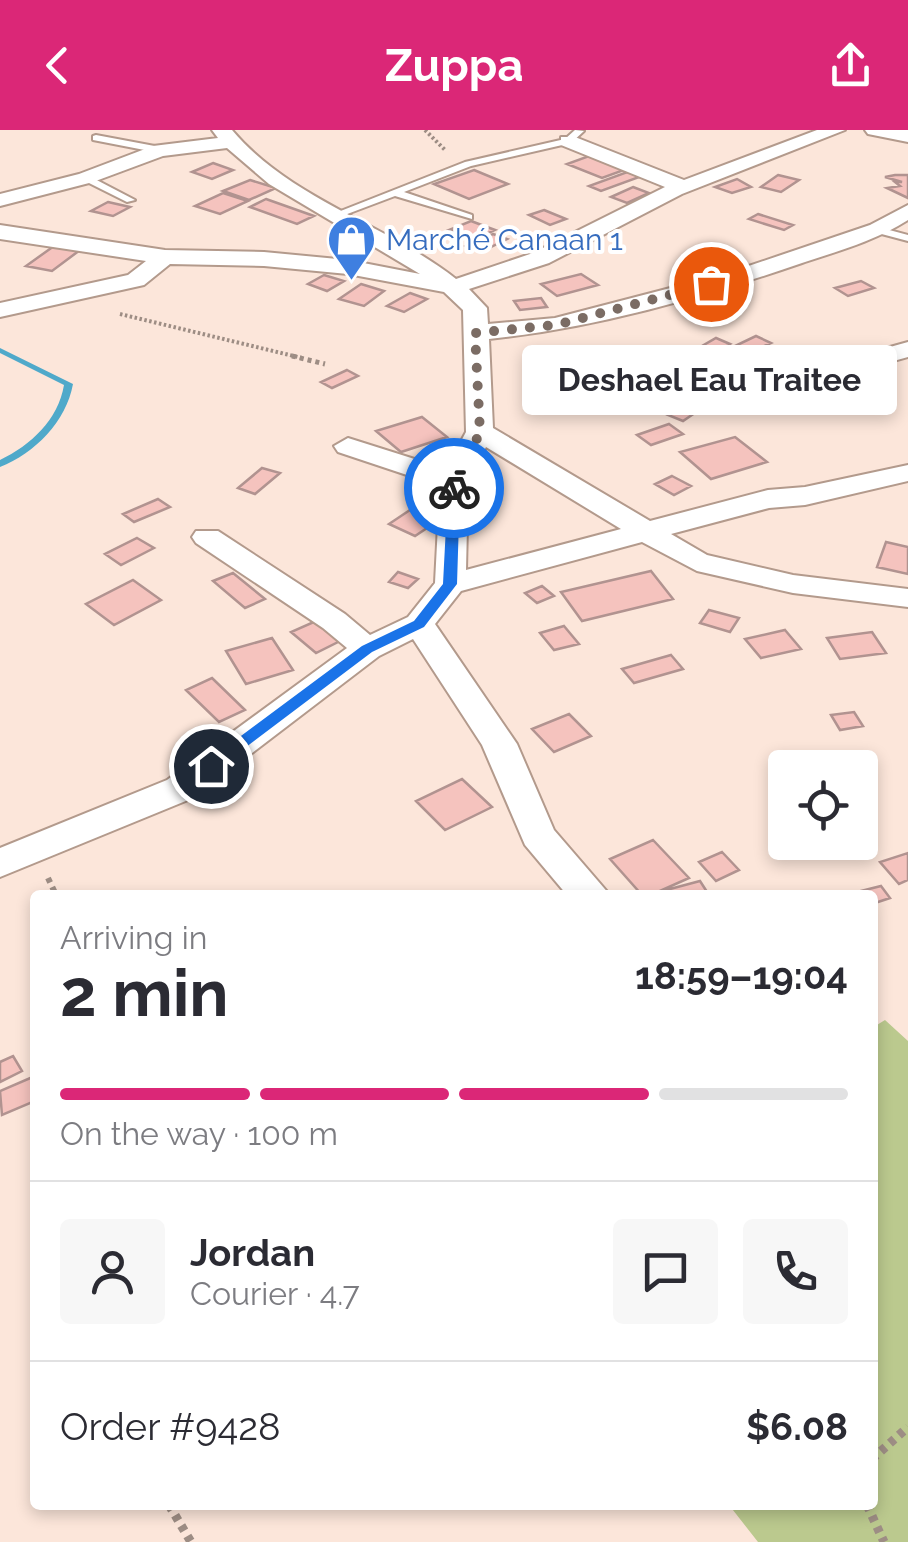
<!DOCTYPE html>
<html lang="en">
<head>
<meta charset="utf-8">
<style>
  body { margin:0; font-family:Raleway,sans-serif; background:#f7f7f7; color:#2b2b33; height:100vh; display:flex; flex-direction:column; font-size:38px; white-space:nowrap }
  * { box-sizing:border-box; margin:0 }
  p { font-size:32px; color:#7c7c81 }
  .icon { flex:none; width:55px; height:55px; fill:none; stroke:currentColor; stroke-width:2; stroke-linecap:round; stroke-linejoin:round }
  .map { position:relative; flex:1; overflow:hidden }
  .panel { position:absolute; left:30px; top:760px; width:848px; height:620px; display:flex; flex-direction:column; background:#fff; border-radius:10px; box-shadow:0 5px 15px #0003 }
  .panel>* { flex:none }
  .buttons { position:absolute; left:768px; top:620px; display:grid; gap:20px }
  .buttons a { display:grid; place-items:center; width:110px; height:110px; border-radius:10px; background:#fff; box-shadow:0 5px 15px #0003; font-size:50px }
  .pin { position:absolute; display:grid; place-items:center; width:85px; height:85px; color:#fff; margin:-42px; border:5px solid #fff; border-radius:50%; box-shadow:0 2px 10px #0007 }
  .courier { position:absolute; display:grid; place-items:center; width:100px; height:100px; margin:-50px; border:8px solid #1a73e8; border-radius:50%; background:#fff; color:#222; box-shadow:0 2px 12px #0007 }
  .bubble { position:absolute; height:70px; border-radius:10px; background:#fff; box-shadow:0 5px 15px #0003; font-size:32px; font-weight:700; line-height:70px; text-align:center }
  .head em { font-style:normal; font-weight:700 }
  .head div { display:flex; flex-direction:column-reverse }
  .head { display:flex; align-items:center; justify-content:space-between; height:170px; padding:0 30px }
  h1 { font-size:65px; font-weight:700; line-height:75px }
  .bar { display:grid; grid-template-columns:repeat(4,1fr); gap:15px 10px; align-content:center; height:120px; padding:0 30px }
  .bar i { height:12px; border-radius:8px; background:#e1e1e2 }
  .bar .current { background:#db2777 }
  .bar p { grid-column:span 4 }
  .line { display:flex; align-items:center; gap:25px; padding:0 30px; border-top:2px solid #e1e1e2 }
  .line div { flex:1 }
  .round { display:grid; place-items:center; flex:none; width:105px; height:105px; border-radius:10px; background:#f7f7f7 }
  header { display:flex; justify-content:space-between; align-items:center; height:130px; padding:0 30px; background:#db2777; color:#fff; font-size:45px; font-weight:700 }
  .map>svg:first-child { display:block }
</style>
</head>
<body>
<header><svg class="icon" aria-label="back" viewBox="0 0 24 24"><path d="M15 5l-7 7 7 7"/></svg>Zuppa<svg class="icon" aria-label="share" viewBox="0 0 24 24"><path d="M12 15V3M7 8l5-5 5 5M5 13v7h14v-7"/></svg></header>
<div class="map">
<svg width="908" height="1412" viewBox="0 0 908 1412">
  <rect width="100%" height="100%" fill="#fce6da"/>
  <path fill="#bbc98e" d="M885 890 908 911V1412H758L729 1375H872V898Z"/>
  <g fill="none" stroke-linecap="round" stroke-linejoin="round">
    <path fill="#4fa9ca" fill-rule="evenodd" d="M0 218 73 254C66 292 35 323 0 337V330C31 315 58 290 64 255L0 223Z"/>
  </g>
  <path fill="#f5c3be" stroke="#b19390" stroke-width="2.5" d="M589 26 624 40 602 48 567 34Z
    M213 33 233 40 212 49 192 42Z
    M474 40 508 54 469 69 434 54Z
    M630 41 642 46 601 61 589 56Z
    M778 45 799 50 781 62 761 57Z
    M895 45H908V68L887 58 900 56 895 52H902L885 47Z
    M737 49 751 57 732 63 715 57Z
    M250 50 276 58 249 70 223 61Z
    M633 57 649 63 627 73 611 67Z
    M223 63 248 71 220 84 195 76Z
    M266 69 314 86 297 94 250 77Z
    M108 72 130 77 113 86 91 81Z
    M544 80 566 89 550 95 529 85Z
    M758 84 793 95 784 100 749 89Z
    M471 91 495 100 474 110 449 100Z
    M493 104 507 109 481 122 466 116Z
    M54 116 80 120 52 141 26 136Z
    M581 144 598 155 557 166 541 154Z
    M324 145 344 151 327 161 308 154Z
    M861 151 874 158 848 166 835 158Z
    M361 154 384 161 364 176 339 169Z
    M410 163 427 169 404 182 387 176Z
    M541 168 547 177 520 180 514 171Z
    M756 206 771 213 751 222 737 215Z
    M716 208 730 214 709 226 695 220Z
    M347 240 358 246 332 258 321 252Z
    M842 248 881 260 861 273 823 261Z
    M687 272 702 278 683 291 668 285Z
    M422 287 447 307 401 322 376 301Z
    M669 294 683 304 651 315 637 305Z
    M735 307 767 332 711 349 680 322Z
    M262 338 280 343 255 364 238 358Z
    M672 346 691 356 674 365 655 354Z
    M158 369 170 377 134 392 123 384Z
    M413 378 439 390 415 406 389 394Z
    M137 408 154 418 121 435 105 424Z
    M886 412 908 417V444L877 437Z
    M651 441 673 469 582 491 561 462Z
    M398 442 418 449 408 458 389 452Z
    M233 443 265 469 245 478 213 451Z
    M133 450 161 470 114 495 86 474Z
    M542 456 554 466 537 473 525 463Z
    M709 480 739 488 730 502 700 493Z
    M316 491 340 511 316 523 291 502Z
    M564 496 579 514 554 520 540 503Z
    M785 500 801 519 761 528 745 509Z
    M872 502 886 523 840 529 827 508Z
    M272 508 293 540 246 554 226 521Z
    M671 525 683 539 634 553 622 539Z
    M212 548 245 580 219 592 186 560Z
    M854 582 863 596 840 600 831 585Z
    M569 584 591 606 554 622 532 599Z
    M462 649 492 677 445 700 416 671Z
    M653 710 689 748 651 765H642L610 729Z
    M722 722 739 740 716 751 699 732Z
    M908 723V750L899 754 880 732Z
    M700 751 709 765 655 763Z
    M881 756 890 768 872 774V765L861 761Z
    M13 926 22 941 0 952V932Z
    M35 946V971L2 985 0 961Z"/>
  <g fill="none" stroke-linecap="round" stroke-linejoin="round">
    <defs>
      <path id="service" d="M575 0 584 1 571 13 471 36 404 62 472 85V89L395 66 342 86 333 84 465 32 565 9Z
        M96 5 160 17 165 20 160 23 93 10V6Z
        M83 46H89L135 70 127 72 83 50Z
        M878 97 908 105V111L874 102V98Z"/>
      <path id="minor" d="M212 0H232C290 69 386 94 456 149L533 123 665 57 561 15V7H575L684 50 817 0H845L682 64 549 133 469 159 487 178 488 194 555 188 728 143 870 95 908 75V90C875 111 838 121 802 133 700 168 595 198 489 209L493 298 650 391 768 360 805 357 908 335V351L805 375 769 378 671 404 707 425 793 445 908 459V477L793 463 697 441 642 412 461 461 435 494 517 614 554 700 610 765H567L525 715 482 615 413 509 379 526 193 668 0 747V718L167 650 347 518 323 498 196 413 192 407 196 401H218L345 484 370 505 408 487 435 453 440 356 338 322 334 316 348 308 446 339 466 302 463 180 444 162 348 144 264 136 170 134 144 155 0 187V173L128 145 146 131 0 109V95L165 120 264 122 348 130 420 144 269 54 227 18 163 26 93 52 0 76V64L79 44 153 16 218 8ZM486 317 621 399 466 440 468 351Z
        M865 0H908V12L868 4Z
        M908 212V227L872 237 847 252 834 244 854 227Z"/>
    </defs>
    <use href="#service" stroke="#b39a8c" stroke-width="4"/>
    <use href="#minor" stroke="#b39a8c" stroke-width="4"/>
    <path stroke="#9d8d84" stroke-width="4" stroke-dasharray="2.5 2.5" stroke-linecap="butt" d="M425 0 445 20
      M120 184 302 228"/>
    <path stroke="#9d8d84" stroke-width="5" stroke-dasharray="4 4" stroke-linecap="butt" d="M292 226 325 234"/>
    <path stroke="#9d8d84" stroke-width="6" stroke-dasharray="5 5" stroke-linecap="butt" d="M48 748 56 765"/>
    <path stroke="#9d8d84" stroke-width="9" stroke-dasharray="6 6" stroke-linecap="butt" d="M872 1329 908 1297
      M169 1375 191 1412
      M867 1375 884 1412"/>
    <use href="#service" fill="#fff" fill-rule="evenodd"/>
    <use href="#minor" fill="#fff" fill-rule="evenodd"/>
  </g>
  <path fill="#1a73e8" d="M454 354 460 358 457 454 424 497 372 522 217 639H206V632L362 516 414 491 443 454 448 358Z"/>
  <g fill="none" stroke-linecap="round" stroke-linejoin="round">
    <path stroke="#7b6c64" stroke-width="10" stroke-dasharray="0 18" d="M454 358 480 302 475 203 556 195 711 154"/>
  </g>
  <defs>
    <symbol id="shop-pin" viewBox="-11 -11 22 30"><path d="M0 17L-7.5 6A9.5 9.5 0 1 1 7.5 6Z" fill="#3f7fe0" stroke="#fff"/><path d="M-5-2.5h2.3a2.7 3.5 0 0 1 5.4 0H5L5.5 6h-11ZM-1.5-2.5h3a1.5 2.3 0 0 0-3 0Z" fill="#fff"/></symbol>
  </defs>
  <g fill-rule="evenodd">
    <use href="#shop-pin" x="324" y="82" width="55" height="75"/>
  </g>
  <g text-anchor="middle" stroke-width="8" stroke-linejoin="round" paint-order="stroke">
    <g font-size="30" fill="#366cbe" stroke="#fff" text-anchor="start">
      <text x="386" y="120">Marché Canaan 1</text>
    </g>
  </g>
</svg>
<div class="buttons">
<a><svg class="icon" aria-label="locate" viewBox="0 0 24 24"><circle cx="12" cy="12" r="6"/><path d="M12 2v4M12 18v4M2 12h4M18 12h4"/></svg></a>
</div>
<div class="pin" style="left:711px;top:154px;background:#ea580c"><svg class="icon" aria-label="bag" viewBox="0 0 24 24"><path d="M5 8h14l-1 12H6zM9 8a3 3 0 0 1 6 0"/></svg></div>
<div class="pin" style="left:211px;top:636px;background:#1f2937"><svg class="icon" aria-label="home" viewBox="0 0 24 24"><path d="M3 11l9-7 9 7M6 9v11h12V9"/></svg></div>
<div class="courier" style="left:454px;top:358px"><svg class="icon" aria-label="bike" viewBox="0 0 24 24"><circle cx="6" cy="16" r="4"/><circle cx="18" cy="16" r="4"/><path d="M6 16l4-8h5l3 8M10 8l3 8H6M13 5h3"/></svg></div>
<div class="bubble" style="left:522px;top:215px;width:375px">Deshael Eau Traitee</div>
<section class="panel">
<div class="head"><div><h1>2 min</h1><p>Arriving in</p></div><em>18:59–19:04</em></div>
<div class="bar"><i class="current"></i><i class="current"></i><i class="current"></i><i></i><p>On the way · 100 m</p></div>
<div class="line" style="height:180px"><a class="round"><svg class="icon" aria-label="person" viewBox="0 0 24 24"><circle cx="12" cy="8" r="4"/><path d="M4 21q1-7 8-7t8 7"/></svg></a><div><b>Jordan</b><p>Courier · 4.7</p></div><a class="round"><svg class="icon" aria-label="chat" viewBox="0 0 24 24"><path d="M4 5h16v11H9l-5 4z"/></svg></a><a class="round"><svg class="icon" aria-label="phone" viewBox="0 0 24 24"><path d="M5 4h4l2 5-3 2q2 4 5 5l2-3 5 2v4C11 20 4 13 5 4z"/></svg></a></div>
<div class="line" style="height:130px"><div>Order #9428</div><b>$6.08</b></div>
</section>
</div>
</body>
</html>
